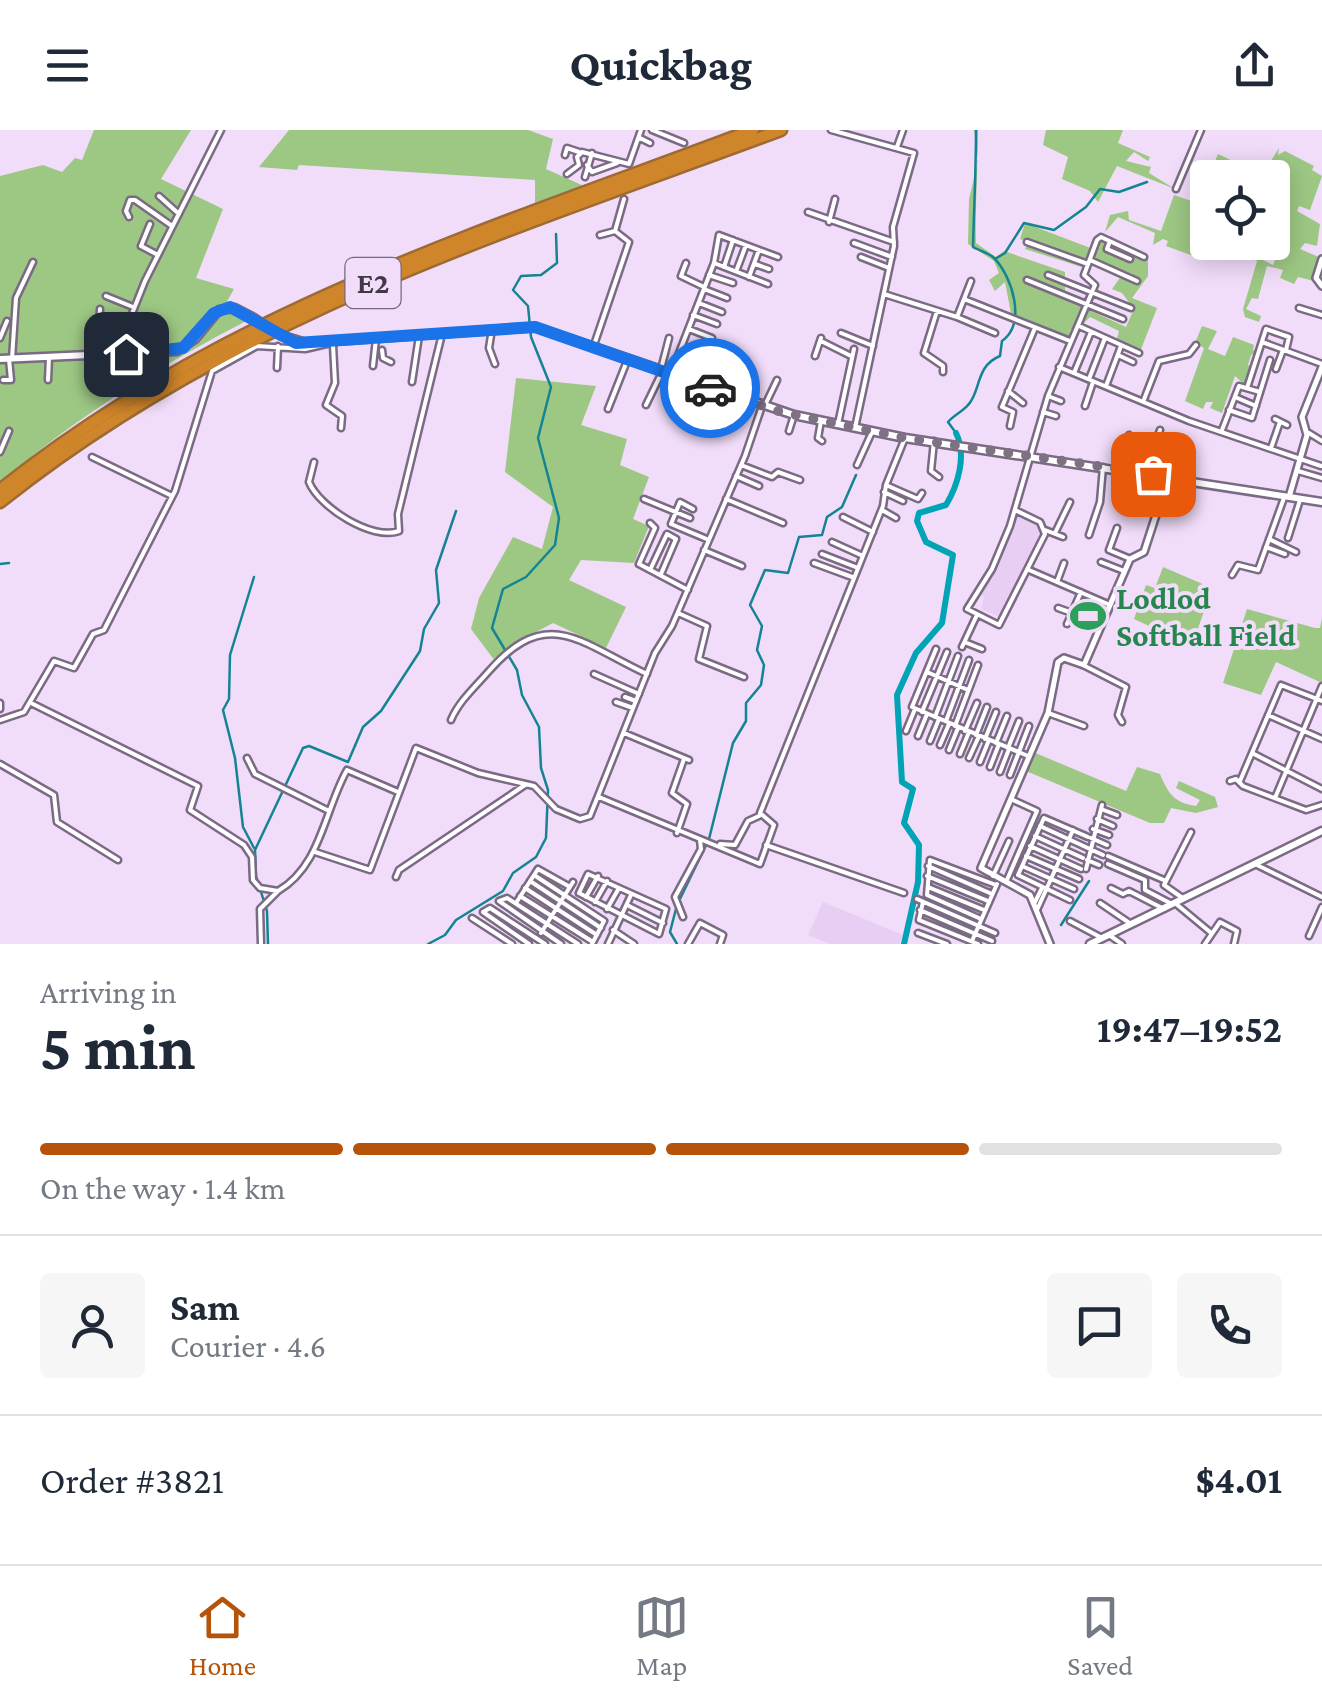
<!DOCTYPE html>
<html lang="en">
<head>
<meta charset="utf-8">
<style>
  body { margin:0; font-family:"Crimson Pro",serif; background:#f6f6f7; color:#1f2937; height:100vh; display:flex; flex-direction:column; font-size:38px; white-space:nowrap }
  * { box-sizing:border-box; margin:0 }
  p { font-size:32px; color:#747a83 }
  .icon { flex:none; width:55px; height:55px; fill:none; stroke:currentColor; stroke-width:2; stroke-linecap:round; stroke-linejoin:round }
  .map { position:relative; height:814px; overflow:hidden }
  .panel { display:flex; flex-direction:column; background:#fff; flex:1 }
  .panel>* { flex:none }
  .tools { position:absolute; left:1190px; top:30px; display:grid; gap:20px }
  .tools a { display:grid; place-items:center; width:100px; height:100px; border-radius:10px; background:#fff; box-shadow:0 5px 25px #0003; font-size:50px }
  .pin { position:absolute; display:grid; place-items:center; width:85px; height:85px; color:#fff; margin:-42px; border-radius:20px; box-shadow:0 5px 15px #0006 }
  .courier { position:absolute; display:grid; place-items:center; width:100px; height:100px; margin:-50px; border:8px solid #1a73e8; border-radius:50%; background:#fff; color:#222; box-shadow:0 2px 12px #0007 }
  .overview em { font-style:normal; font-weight:700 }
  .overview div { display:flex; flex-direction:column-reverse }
  .overview { display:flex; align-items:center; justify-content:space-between; height:170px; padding:0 40px }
  h1 { font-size:65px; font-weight:700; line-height:75px }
  .bar { display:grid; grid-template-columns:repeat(4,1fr); gap:15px 10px; align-content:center; height:120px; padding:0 40px }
  .bar i { height:12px; border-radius:8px; background:#e0e1e3 }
  .bar .selected { background:#b45309 }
  .bar p { grid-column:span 4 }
  .line { display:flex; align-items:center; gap:25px; padding:0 40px; border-top:2px solid #e0e1e3 }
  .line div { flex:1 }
  .round { display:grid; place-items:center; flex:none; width:105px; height:105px; border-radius:10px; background:#f6f6f7 }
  header { display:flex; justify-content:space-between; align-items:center; height:130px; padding:0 40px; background:#fff; font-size:45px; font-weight:700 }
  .tabs { display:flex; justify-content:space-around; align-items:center; height:140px; border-top:2px solid #e0e1e3; background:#fff; font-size:28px; color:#747a83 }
  .tabs a { display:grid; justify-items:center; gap:5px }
  .tabs .selected { color:#b45309 }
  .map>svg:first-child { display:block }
</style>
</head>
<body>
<header><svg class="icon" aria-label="menu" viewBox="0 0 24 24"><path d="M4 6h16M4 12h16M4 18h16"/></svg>Quickbag<svg class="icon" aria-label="share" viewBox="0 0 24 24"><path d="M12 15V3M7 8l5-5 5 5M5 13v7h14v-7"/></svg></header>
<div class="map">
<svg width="1322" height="814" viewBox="0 0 1322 814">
  <rect width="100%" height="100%" fill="#f1dcfa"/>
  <path fill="#e7cef2" d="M1017 381 1039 393 1043 404 1002 488 981 479 984 467 975 462 993 439Z
    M823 772 903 805 899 814H830L808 805Z"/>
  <path fill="#9dc884" d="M94 0H191L161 49 223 79 196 148 234 159 225 175 252 188C163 234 75 287 0 353V46L43 35 62 42 75 28 82 30Z
    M289 0H528L553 9 546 39 584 56 535 73V50L299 35 297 40 259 37Z
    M974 0H978C978 40 975 74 976 113L996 127 1004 121 1065 142V163L1025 151 1085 175 1075 200H1069L1073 203 1070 209 1012 189 1005 152 995 161 989 150 999 143 994 131 968 114 969 69 978 32Z
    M1046 0H1123L1118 13 1150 27 1148 31 1134 22 1126 31 1151 37 1149 43 1175 59 1117 36 1098 72 1090 61 1062 49 1068 27 1043 15Z
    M1279 18 1278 25 1285 21 1314 36 1312 40 1322 46 1310 80 1299 76 1297 81 1320 94 1317 116 1305 113 1300 119 1321 128 1314 151 1298 147 1294 154 1280 148 1283 140 1267 136 1258 169 1252 168 1246 179 1261 186 1259 192 1245 187 1243 179 1257 131 1213 113H1246L1251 124 1273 135 1290 91 1273 77 1272 48 1243 44 1208 48 1218 24 1262 45Z
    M1207 48V110L1200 108 1199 128 1166 116 1168 111 1163 109 1153 115 1155 103 1118 87 1105 102 1110 85 1128 81 1129 90 1161 101 1174 65 1197 73Z
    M1025 93 1093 119 1087 133 1073 129V133L1086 135 1085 138 1025 119 1028 113 1043 117 1020 109Z
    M1098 109 1109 112 1106 119 1115 122 1117 116 1148 129V146L1132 168 1157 178 1140 222 1116 212 1119 201 1090 187 1081 196 1087 179 1126 197 1134 179 1122 163 1112 159 1122 145 1131 147 1132 143 1127 146 1091 130Z
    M1202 196 1217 201 1208 219 1225 226 1233 207 1254 215 1253 220 1258 222 1251 225 1248 235 1253 237 1246 256 1235 246 1222 283 1210 278 1213 272H1206L1203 279 1185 271 1204 218 1195 213Z
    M516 248 596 256 581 295 627 309 620 335 649 347 633 389 649 396 634 433 581 430 569 450 626 477 606 518 553 493 523 509 495 531 471 499 479 468 513 407 542 419 553 377 505 342Z
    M1163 437 1212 458 1192 516 1134 489 1146 455 1155 458Z
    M1247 479 1315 498H1320L1322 488V553L1276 532 1261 565 1223 553Z
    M1033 622 1126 661 1137 637 1160 644C1168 663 1174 673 1196 676L1200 670 1176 658 1179 651 1215 667 1218 677 1196 683 1171 678 1164 693H1150L1026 641Z"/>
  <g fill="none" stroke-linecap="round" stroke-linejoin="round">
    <path stroke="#148493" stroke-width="2.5" d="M995 129 1005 123 1024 93 1054 100 1086 77 1100 59 1119 62 1147 52
      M956 303 948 292C954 285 962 282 968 275 981 262 975 236 1000 226L1002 211C1027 193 1012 146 994 128 989 123 978 120 973 117 974 76 976 41 976 0
      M0 434 9 433
      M254 718 243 697 235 628 223 580 229 569 230 525 254 447
      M679 771 709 709 733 613 746 591V573L761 555 764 535 757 520 762 496 750 475 765 440 788 443 799 407 822 405 827 387 842 377 856 345
      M1061 795 1089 751
      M268 814 267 781 256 746 255 720 303 618 309 616 348 632 363 597 381 581 420 521 424 499 439 473 436 440 456 381
      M428 814 445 805 456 790 503 761 513 743 536 727 546 708 548 660 541 638 539 597 522 565 517 540 492 498 503 459 526 447 555 415 559 388 538 308 551 257 531 207 528 176 513 160 521 146 541 145 557 133 556 104
      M677 814 670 802 677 775"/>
    <path stroke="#01a4b5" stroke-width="6" d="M904 814 918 752 919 715 904 693 913 659 902 652 897 565 916 523 942 493 953 425 926 412 917 391 919 383 946 375C958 355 967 325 956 303"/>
    <defs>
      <path id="minor" d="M652 0 684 13
        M831 0 914 23 893 97 894 116 855 298
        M640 8 650 13
        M897 17 903 0
        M565 25 567 18 579 22
        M587 35 592 42 617 33
        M567 44 579 35 577 27 582 22 629 34 641 0
        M585 47 592 23
        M1176 59 1201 0
        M159 66 179 84
        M808 82 894 112
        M129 87 126 81 130 70H135L172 96
        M829 92 835 69
        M150 94 141 116 158 125
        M600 105 615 101
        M1110 111 1107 119 1130 129
        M1027 112 1088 134
        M854 113 892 127
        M861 127 889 138
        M1090 130 1137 151
        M686 133 681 146 704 157
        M714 133 768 154
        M755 134 769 139
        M724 137 733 110
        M737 139 746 115
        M709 145 733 153
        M1048 145 1131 178
        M749 147 759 120
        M1027 150 1123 189
        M704 159 727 168
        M884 164 957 187 964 169 1070 211
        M106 166 133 177
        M964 169 971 151
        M699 173 722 182
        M1299 178 1322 185
        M937 181 924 223 943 236V242
        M693 185 717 194
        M957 187 995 203
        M1079 196 1139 223
        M492 199 489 218 495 234
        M689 199 712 208
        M841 203 873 216
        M0 208 7 191
        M821 211 851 226
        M1262 212 1322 234
        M333 215 335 253 326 275 342 286 341 298
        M594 215 629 112 615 101 624 69
        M382 220 383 228 391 232
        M116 224 145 151 221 0
        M97 225 100 179
        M1118 225 1133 232
        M815 226 821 208
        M12 229 16 168 33 132
        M373 236 376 209
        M1059 237 1189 291 1321 336
        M277 238 278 216
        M661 239 669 208
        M1276 239 1283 220
        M672 241 714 133 719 105 778 127
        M1074 243 1091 202
        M1089 249 1105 208
        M3 250H11L9 229
        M48 250 49 227
        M412 252 419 206
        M1106 256 1121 216
        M1247 258 1266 199 1289 207 1286 220
        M1008 261 1023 273
        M1048 266 1061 271
        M1235 267 1256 276
        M1143 272 1159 231 1189 224 1196 215
        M766 273 777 250
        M646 275 663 240
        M1085 276 1093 252
        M608 279 627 231
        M1229 280 1252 288 1270 230
        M1043 282 1056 286
        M1275 289 1287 295
        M821 291 818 308 822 311
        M838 294 854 219
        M1010 296 1013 282 1002 277 1035 198
        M1222 300 1239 256 1260 262
        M789 301 794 285
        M1309 303 1322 311
        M934 311 931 341 939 347
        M1271 318 1280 292
        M0 322 9 301
        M92 327 172 366
        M314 332 309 352C319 377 372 411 399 401L398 384 442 204
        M1148 333 1160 300
        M741 335 772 347 778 342 800 350
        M857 335 872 302
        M1121 339 1129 305
        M1298 341 1322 348
        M736 346 759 356
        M886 355 918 369 922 363
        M884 362 903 371
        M644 369 690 388
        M726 369 783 393
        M693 379 680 372 671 394 709 410
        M882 380 896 388
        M1015 380 1040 392 1045 404 999 495 967 479 992 439 1010 396 1048 266 1095 155 1084 145 1097 110 1101 107 1144 127
        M843 387 873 402
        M650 393 655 398 639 434 688 460
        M1117 398 1109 420 1128 428
        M1045 400 1063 407
        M1055 403 1070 372
        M1089 405 1100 372 1103 337
        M1288 408 1300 370
        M1269 409 1296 422
        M832 412 863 426
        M1266 417 1285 424
        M704 420 742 436
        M822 424 858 438
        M1101 432 1124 441
        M814 433 852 447
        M650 440 667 404 676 409 661 444
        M1029 440 1110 475
        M1232 445 1238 435 1258 440 1284 368
        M1057 452 1064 433
        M1058 478 1072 483
        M678 483 707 496 699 529 744 547
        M1067 494 1081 462
        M967 513 982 519
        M962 517 976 487
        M936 519 912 577 1028 626
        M1085 536 1126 557 1118 585 1122 592
        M927 542 968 560
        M594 544 639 564
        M625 567 636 571
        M616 572 633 578
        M0 573V579
        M31 573 198 656 190 680 244 715 252 727 253 750 260 758 278 761C321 736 324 681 347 640L398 662
        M922 582 947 522
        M1048 583 1084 596
        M1268 585 1322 609
        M935 587 958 526
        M0 590 24 582 54 531 74 538 93 504 104 500 175 361 212 241 257 216 305 219 344 210
        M451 590C459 571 476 556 489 541 548 474 580 513 647 544
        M946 591 969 530
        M955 596 978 535
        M906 601 915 579
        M965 601 977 573
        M624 603 689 630
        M976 605 987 577
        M918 606 927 584
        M985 609 996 582
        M930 611 939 589
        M996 613 1007 586
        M940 615 949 594
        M1008 618 1019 591
        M949 620 958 598
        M1252 623 1322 659
        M960 624 969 602
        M247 628 255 644 327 680
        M969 628 979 606
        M980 632 989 610
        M0 634 54 665 57 692 118 730
        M990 637 999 614
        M1000 642 1009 619
        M1010 645 1029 596
        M1230 651 1236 649 1243 656 1306 680 1322 675
        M1240 651 1281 555 1322 571
        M599 667 760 734 774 695 760 683 883 376 886 355 905 308
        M1275 668 1322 556
        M1101 679 1117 685
        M1097 689 1113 696
        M1040 696 1103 725
        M1093 699 1109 705
        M677 703 687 674 672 663 684 629
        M1035 706 1083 728
        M1091 708 1107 715
        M720 714 735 715 748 691 759 686
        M766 715 904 763
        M1030 716 1081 739
        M315 722 370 740 416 618 478 643 534 656 556 679 580 689 590 686 655 523 672 496 745 326 762 276
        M1026 726 1079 749
        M1108 726 1166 751
        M1087 730 1099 735
        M1108 734 1145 750V760L1170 773
        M1255 734 1322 767
        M928 736 992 764
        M1022 736 1074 759
        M1086 739 1102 675
        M588 744 666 779 659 804 579 763Z
        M534 745 604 791 592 814
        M927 746 988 771
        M993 746 1009 711
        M396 747 399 740 525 655
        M530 751 601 798
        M1006 752 1037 681 1013 670
        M928 757 984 780
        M525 758 597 805
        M1111 758 1123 764 1129 761 1164 779
        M520 766 593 812
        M586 767 598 746
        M917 769 995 803
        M1184 769 1164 755 1191 702
        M1070 770 1018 745 1044 688 1088 707
        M595 772 607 751
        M923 772 919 790 978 814
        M1035 772 1042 758
        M516 773 538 739 570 757
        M1100 773 1131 794
        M1175 773 1210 802
        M627 775 663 793
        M607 779 619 758
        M920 780 992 811
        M1037 780 1073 700
        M683 787 675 767 701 719 700 710
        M472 788 512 814
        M981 789 927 765 930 730 996 755
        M1070 791 1102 808
        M613 800 634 814
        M541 803 573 752
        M918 803 947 814
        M1109 805 1122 814
        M1309 806 1322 777
        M972 811 997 754
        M261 814 260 779 277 762
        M529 814 483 782 490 778 545 814
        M561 814 499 771 507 768 578 814
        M608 814 631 765
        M688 814 700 793 723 805 720 814
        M1205 814 1220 792 1237 801 1234 814"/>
      <path id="tertiary" d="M1322 129 1316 148 1322 156
        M1289 367 1307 305 1302 287 1322 237
        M1050 814 1030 765 981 738 1048 583 1058 532 1064 528 1084 535 1130 429 1144 422 1168 348"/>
      <path id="secondary" d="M280 205 306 213 535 197 794 285 905 308 1322 372
        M0 229 177 221 195 209 219 180 235 178 254 188
        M1090 814 1322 701"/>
      <path id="motorway" d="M0 360C224 180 488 100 753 0
        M0 372C234 185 504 103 781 0"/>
    </defs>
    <use href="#minor" stroke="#7b6a84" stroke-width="9"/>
    <use href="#tertiary" stroke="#7b6a84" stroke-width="10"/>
    <use href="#secondary" stroke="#7b6a84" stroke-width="11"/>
    <use href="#motorway" stroke="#9d6a33" stroke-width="15"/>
    <use href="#minor" stroke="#fff" stroke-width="4"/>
    <use href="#tertiary" stroke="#fff" stroke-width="5"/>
    <use href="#secondary" stroke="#fff" stroke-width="6"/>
    <use href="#motorway" stroke="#cf852a" stroke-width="10"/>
    <defs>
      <path id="secondary-bridge" d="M254 188 280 205"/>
    </defs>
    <use href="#secondary-bridge" stroke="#7b6a84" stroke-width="11" stroke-linecap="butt"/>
    <use href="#secondary-bridge" stroke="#fff" stroke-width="6"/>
  </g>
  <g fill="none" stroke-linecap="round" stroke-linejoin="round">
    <path stroke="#7e7184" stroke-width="10" stroke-dasharray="0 18" d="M710 258 781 282 905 308 1153 344"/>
    <path stroke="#1a73e8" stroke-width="12" d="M126 224 183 218 214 183 230 177 296 213 535 197 710 258"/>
  </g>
  <defs>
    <symbol id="stadium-bare" viewBox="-9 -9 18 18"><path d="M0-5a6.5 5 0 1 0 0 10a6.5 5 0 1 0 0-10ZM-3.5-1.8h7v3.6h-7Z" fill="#2e9e5b" stroke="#f1dcfa" stroke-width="2.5" paint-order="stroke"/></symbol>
  </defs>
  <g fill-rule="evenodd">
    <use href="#stadium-bare" x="1063" y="461" width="50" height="50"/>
  </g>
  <g text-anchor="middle" stroke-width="8" stroke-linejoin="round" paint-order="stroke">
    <rect fill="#f1dcfa" stroke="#75697b" stroke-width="2.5" x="345.5" y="128" width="55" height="50" rx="8"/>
    <g font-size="30" font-weight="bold" fill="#403844">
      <text x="373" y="163">E2</text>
    </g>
    <g font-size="32" font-weight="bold" fill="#27864d" stroke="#f1dcfa" text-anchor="start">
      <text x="1116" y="479">Lodlod<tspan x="1116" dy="37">Softball Field</tspan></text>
    </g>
  </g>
</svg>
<div class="tools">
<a><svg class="icon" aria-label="locate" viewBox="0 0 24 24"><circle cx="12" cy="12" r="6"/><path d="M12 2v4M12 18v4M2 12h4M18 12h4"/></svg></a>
</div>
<div class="pin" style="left:1153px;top:344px;background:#ea580c"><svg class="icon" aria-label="bag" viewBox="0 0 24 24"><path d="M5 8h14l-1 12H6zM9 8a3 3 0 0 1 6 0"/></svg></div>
<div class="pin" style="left:126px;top:224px;background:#1f2937"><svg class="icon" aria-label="home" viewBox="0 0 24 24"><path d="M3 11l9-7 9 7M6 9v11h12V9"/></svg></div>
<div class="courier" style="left:710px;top:258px"><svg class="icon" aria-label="car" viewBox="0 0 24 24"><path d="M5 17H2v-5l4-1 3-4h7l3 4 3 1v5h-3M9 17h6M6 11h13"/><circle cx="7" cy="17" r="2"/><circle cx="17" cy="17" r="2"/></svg></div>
</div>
<section class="panel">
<div class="overview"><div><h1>5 min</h1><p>Arriving in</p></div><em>19:47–19:52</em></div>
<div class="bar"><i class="selected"></i><i class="selected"></i><i class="selected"></i><i></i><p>On the way · 1.4 km</p></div>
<div class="line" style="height:180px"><a class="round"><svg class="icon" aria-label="person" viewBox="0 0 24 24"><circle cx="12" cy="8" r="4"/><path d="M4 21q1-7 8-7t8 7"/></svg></a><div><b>Sam</b><p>Courier · 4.6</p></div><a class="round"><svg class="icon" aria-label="chat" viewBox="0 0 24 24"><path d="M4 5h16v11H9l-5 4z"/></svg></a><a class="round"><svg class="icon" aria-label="phone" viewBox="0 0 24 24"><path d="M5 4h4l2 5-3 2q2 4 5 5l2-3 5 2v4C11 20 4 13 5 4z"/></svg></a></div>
<div class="line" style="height:130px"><div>Order #3821</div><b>$4.01</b></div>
</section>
<nav class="tabs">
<a class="selected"><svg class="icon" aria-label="home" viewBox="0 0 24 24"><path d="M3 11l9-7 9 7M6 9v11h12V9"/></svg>Home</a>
<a><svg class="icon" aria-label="map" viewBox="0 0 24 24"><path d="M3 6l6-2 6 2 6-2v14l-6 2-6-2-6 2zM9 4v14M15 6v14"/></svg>Map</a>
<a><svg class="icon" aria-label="saved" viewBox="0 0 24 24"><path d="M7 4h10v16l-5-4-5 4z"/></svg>Saved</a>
</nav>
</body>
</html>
